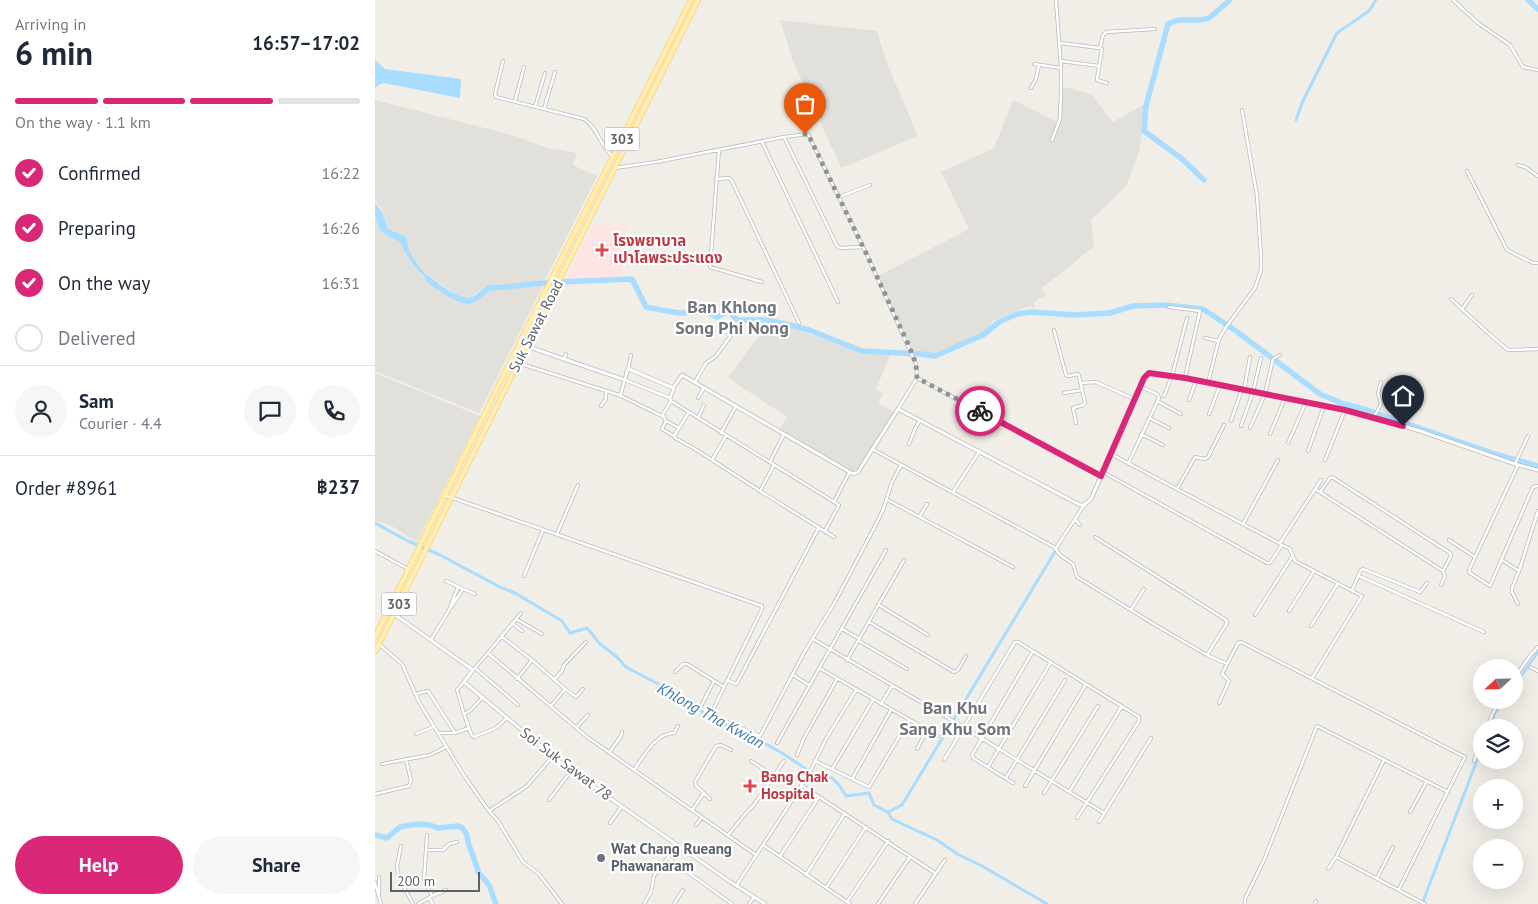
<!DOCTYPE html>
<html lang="en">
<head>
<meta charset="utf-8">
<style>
  body { margin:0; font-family:"PT Sans","Noto Sans Thai",sans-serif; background:#f6f6f7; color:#1f2937; height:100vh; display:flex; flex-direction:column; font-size:19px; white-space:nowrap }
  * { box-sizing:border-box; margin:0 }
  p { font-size:16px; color:#747a83 }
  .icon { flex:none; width:28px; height:28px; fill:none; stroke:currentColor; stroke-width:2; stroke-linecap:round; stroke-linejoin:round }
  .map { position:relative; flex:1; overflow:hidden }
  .drawer { display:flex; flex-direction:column; background:#fff; width:375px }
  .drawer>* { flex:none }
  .needle { width:32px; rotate:248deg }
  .fabs { position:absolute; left:1098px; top:659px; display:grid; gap:10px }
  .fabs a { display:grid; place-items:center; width:50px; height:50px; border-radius:50%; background:#fff; box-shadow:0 5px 20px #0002; font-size:25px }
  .scale { position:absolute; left:15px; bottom:12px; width:90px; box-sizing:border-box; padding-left:5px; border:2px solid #5e6368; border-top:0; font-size:14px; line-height:18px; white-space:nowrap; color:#5e6368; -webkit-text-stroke:4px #fff; paint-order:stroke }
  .pin { position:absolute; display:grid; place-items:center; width:42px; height:42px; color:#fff; margin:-51px -21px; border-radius:50% 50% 50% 0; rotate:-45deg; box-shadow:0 0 5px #0007 }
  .pin .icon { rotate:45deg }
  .courier { position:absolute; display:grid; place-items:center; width:50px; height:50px; margin:-25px; border:4px solid #db2777; border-radius:50%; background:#fff; color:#222; box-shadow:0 1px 6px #0007 }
  .summary em { font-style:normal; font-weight:700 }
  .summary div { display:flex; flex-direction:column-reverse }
  .summary { display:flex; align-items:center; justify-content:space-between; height:85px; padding:0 15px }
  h1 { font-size:32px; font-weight:700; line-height:38px }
  .bar { display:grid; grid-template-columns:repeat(4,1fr); gap:8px 5px; align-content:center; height:60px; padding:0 15px }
  .bar i { height:6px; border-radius:4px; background:#e0e1e3 }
  .bar .current { background:#db2777 }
  .bar p { grid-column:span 4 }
  .line { display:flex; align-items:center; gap:12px; padding:0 15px; border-top:1px solid #e0e1e3 }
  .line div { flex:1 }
  .round { display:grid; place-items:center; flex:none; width:52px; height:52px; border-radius:26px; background:#f6f6f7 }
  ol { padding:0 15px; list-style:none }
  li { display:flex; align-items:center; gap:15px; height:55px }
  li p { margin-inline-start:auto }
  li .icon { padding:5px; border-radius:50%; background:#db2777; color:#fff; stroke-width:4 }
  li:last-child { color:#747a83 }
  li i { width:28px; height:28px; border:2px solid #e0e1e3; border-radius:50% }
  .action { display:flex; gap:10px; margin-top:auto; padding:10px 15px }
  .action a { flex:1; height:58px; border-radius:30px; background:#db2777; color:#fff; font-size:20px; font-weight:700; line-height:58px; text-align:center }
  .action a+a { background:#f6f6f7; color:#1f2937 }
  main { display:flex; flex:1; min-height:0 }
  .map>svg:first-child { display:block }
</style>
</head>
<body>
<main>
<section class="drawer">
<div class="summary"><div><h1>6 min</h1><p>Arriving in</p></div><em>16:57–17:02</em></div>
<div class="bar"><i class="current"></i><i class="current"></i><i class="current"></i><i></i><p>On the way · 1.1 km</p></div>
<ol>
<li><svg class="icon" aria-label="check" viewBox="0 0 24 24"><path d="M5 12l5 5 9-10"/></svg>Confirmed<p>16:22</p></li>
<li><svg class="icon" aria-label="check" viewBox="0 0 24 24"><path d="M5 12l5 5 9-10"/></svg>Preparing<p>16:26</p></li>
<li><svg class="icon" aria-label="check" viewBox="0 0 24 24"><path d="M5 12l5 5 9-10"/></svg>On the way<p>16:31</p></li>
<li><i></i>Delivered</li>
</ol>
<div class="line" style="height:90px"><a class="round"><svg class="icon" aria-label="person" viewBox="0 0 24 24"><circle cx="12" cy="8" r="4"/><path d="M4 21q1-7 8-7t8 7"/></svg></a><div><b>Sam</b><p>Courier · 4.4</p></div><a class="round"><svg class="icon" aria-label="chat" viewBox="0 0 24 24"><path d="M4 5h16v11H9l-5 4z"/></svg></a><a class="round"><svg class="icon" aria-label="phone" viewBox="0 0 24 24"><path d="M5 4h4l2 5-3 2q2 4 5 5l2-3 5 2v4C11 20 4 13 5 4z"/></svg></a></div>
<div class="line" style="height:65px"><div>Order #8961</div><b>฿237</b></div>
<div class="action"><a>Help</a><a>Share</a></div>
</section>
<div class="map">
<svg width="1163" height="904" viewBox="0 0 1163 904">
  <rect width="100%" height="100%" fill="#f1eee7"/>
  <path fill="#e2e0db" d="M405 20 502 31 511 61 543 136 466 168 418 61Z
    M685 86 716 94 738 122 773 102 763 155 751 186 716 220 719 246 684 275 666 288 671 295 659 302V307H652L619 320 607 334 556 354 538 350 503 276 594 229 566 172 619 148 638 100 682 122Z
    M0 100 137 135 170 147 202 153 198 165 222 176 169 282 111 286 100 294 97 299 87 298 49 273 37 256 33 246 32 239 30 236 13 229 12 223 4 206 0 204Z
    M0 217 5 231 26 242 31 255 46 275 76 297 99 304 113 287 168 286 104 413 0 371Z
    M393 323 404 324 476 348 494 352 516 353 501 389 508 394 503 403 520 412 481 472H476L404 430 412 417 353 378Z
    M0 373 105 416 42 542 15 525 0 521Z"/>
  <path fill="#fde5e4" d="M218 224H252L247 275 212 279H190Z"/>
  <path fill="#a9ddff" d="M0 60 10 69 86 79 85 98 8 83 2 86 0 89Z
    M0 204C7 209 11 221 13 229L30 236 32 239 33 246 37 256 49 273 58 279 59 283 58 285C43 272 33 260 25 242L5 231 0 217Z"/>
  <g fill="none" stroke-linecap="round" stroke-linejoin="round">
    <path stroke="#a9ddff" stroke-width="3" d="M921 120 927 103 962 33 994 11 1001 0
      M0 523 33 541 63 554 125 587 140 593 187 621 195 633 212 628 224 643 242 657 251 667 289 687 313 704 355 727 376 736 407 753 445 778H457L464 785 471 796 494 793 499 805 513 812 517 819 562 840 584 855 607 866 672 904
      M1139 686 1163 652
      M1115 728 1120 713 1129 700
      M513 812 527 805 681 550
      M1047 904 1106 750"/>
    <path stroke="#a9ddff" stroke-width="5.5" d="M1153 0 1163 9
      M829 180 806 158 769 131 771 106 793 24 803 20H825L834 18 855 0
      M53 279C64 288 79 299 93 301 102 302 107 290 115 288 120 287 126 288 131 287 172 281 215 281 257 279L271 307C290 310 309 317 327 310L342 317 354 311 362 320H392L415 325 434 330 487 351 546 354 560 356 608 335 624 322 642 314 656 312 700 315 735 313 758 306 790 305 828 309 861 331 945 394 969 404 992 410 1123 455 1163 466
      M0 835 12 838 25 827 42 824 55 825 63 828 83 826 87 828 91 833 94 845 104 873 114 885 121 904"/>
    <defs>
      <path id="minor" d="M1078 0 1103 23 1135 45 1148 67 1163 70
        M685 43 725 48 727 49 722 79V80L732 83
        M725 48 728 35 731 32 780 29
        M128 61 120 94 121 97 209 119C223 128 225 146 238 157
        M686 61 724 66
        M659 64 686 68
        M656 88 661 79 664 65
        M140 101 149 67
        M160 107 170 73
        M169 109 180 72
        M409 137 462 246 465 248 488 247
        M677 140 685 119 686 94V68L681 0
        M387 142 463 302
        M344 150 335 267 387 282
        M1143 165 1150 167 1163 176
        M240 168 281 162 409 137 433 134 492 255 541 364 542 378 523 409
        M1092 171 1132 250 1158 263H1163
        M341 179 354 178 357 181 424 323
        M464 197 495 185
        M1076 299 1112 332 1133 350 1163 349
        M794 307 825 311 810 378
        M1087 309 1097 295
        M679 330 691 375 693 376 703 374 704 376 710 403 708 405 698 408 701 423
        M830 338 843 341
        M189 359 191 354
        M143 363 244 395 287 416 296 401
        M253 370 256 355
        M542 378 726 476
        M320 382 331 363 341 356 357 334 361 330H367
        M706 383 721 382 759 399
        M833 383 844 339 851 327 880 288 886 270V256L882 196 867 110
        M869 390 875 357
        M689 393 707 390
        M245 396 250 380 295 398 296 401 464 505 450 531
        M789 396 797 376 812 318
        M295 398 299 388
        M323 398 329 388
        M814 400 821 381
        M782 401 806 414
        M226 406 231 399V391
        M314 412 299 436 300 438 320 449 385 491 399 465
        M834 414 845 385
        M1028 414 1030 420 1029 426
        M288 415 291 421 304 428
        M999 417 1006 404 1003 393 1006 382
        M323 418 329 405
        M774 418 794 428
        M291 421 287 429 299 436
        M856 421 867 389
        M866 426 878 392 886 358
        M875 428 890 394 898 359 905 355
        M346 433 361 406
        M766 434 788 445
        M895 434 910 398
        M913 443 931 402
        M534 444 540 429 545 420
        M497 449 679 547 685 555 698 564 702 577 782 626 832 655 852 664
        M933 451 949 406
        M736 454 915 549 920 561 987 596 937 678
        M337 460 351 436
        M950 460 970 410
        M395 462 409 434
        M753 464 784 398 782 394 766 387
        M1140 464 1153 436
        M1143 465 1094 570 1095 573 1115 586 1158 487 1163 486
        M728 472 892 563H895L907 545
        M802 489 820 457 830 459 833 457 849 425
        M940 489 1068 571
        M385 491 459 537
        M578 492 604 452
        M945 492 955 478 957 477 1075 553 1076 556 1068 571 1070 576 1066 585
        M69 495 387 606V609L336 714
        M511 499 638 567
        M459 502 474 473
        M545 516 552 504
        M868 524 903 460
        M705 525 700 519 709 505
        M182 534 203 485
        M720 537 851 620 852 623 832 655
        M1074 540 1100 557
        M905 543 946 480
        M681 548 700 519
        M0 551 33 569
        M1127 560 1144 571
        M149 576 168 530
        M984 576 1109 632
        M71 581 88 589 76 607
        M88 589 100 594
        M977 590 986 570 988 569 1045 592 1052 583
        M1143 604 1137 592V588L1144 571 1163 511
        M504 605 553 635
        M756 610 769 589
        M914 611 939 571
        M880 615 917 557
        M141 619 167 634
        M494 622 579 672 583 670 591 656
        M137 623 147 631
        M936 626 963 583
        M467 629 485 639
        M126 636 157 660 142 679
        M438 639 580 722 729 813
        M56 640 74 610 83 587
        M484 641 532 669
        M4 644 27 664 44 702 90 777 114 811 152 786 178 756
        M113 653 146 613
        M157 660 190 689 176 706
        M472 660 529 560
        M1155 667 1163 671
        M100 668 143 705
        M444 668 563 736
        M98 670 113 653 212 737 381 855
        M300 672 308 664H312L349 687
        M418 675 434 685
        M1139 679 1154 657 1163 647
        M179 680 187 671 189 665 211 642
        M352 680 361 684 362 683 444 527
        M89 682 82 690 89 714 96 710 108 697
        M190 689 201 697 208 689
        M40 694 53 691 80 733
        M844 703 854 681 847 674 863 643 866 642 1090 757 1024 889
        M319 704 345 719 385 736 430 651 460 602 499 528 508 510 517 482 526 465
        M506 704 517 686
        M325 708 339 681
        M94 728 97 736 99 737 121 728 132 718
        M201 728 213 715
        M1112 728 1117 715 1125 700
        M63 733H80L94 728 89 714
        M41 734 58 727
        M402 743 511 550
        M542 749 552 730
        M234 753 246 736 247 732
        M422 755 429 738 462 679
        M569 760 640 642H643L764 717V721L702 818
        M376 761 399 776
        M440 761 494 787 534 720
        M1099 761 1106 743
        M7 764 55 755 71 747
        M613 767 676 662
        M457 769 498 700
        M259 770C268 757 281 733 299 733L303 726
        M631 778 690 680
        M477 779 516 710
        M638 783 598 758 597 755 658 651
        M426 785 560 873
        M650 786 711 684
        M694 792 747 706
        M329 793 335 799
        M669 793 723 706
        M0 794 34 786 36 781 31 759
        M174 800 196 771
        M317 810 329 793 321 786 320 782 341 746 346 745 356 750
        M114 811 123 821 148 862 164 874 187 904
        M1035 812 1052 781
        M724 822 776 738
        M235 823 247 806
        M321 825 327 817
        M353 835 372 812 378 806 409 761
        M388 845 475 904
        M26 846 22 866 24 878 38 904
        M51 850H68L74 844 82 842
        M405 856 444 797
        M961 857 1050 904
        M293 858 357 904
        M953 869 961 857 1009 760
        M431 875 470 813
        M1002 878 1018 847
        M0 883 6 904
        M361 886 433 776 451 739 481 690
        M451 888 491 827
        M4 892V877
        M57 896 71 890
        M54 898 58 904
        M472 902 513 841
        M43 904 57 896 49 879 52 835
        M269 904 276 892 279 876 302 845
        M299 904 308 890
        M374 904 379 897
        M503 904 535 857
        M540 904 570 860
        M870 904V899L889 860 942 726 1073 792
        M940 904 941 901"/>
      <path id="tertiary" d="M151 346 250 380 252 371 254 369 298 388 307 375 478 474 483 472 523 409 705 505H709L716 499 769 378 772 374 776 373 810 378 993 415 1048 432 1143 465 1163 470
        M19 614 98 670 89 682 196 771 354 881 390 904"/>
      <path id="primary" d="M0 637 137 358 316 0
        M0 652 323 0"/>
    </defs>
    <use href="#minor" stroke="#b7babe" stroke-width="4"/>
    <use href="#tertiary" stroke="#b7babe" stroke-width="4.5"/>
    <use href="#primary" stroke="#fbc656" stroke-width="5.5"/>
    <use href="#minor" stroke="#fff" stroke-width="2.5"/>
    <use href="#tertiary" stroke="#fff" stroke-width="3"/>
    <use href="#primary" stroke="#ffeeae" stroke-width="4.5"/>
  </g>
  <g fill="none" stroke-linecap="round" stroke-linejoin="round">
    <path stroke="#919494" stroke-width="5" stroke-dasharray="0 9" d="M430 134H433L492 255 535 348 541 364 542 378 605 411"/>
    <path stroke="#db2777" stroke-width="6" d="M605 411 726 476 769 378 774 373 810 378 970 410 1028 426"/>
  </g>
  <g fill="#e0444e" stroke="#fff" stroke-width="2">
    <path d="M224.5 242.5h5v5h5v5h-5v5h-5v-5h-5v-5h5z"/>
    <path d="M372.5 778.5h5v5h5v5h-5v5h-5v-5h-5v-5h5z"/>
  </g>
  <circle fill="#6b7280" stroke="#fff" stroke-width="2" cx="226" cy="858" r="5"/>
  <g text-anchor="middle" stroke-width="4.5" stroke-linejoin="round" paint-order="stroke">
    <g fill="#fff" stroke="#8e9295" stroke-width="1">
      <rect x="229.5" y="127.5" width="35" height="23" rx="4"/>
      <rect x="6.5" y="592.5" width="35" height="23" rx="4"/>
    </g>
    <g font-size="14" font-weight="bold" fill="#5e6368">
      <text x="247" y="144">303</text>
      <text x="24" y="609">303</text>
    </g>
    <g font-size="15" font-weight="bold" fill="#be3a42" stroke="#fff" text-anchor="start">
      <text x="238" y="246">โรงพยาบาล<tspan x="238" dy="17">เปาโลพระประแดง</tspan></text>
      <text x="386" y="782">Bang Chak<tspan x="386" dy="17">Hospital</tspan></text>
    </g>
    <g font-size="15" fill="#5e6368" stroke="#fff">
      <text transform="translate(161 326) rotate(-63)" y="5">Suk Sawat Road</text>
      <text transform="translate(191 764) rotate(37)" y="5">Soi Suk Sawat 78</text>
    </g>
    <g font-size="15" font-weight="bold" fill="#5b616d" stroke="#fff" text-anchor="start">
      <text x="236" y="854">Wat Chang Rueang<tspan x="236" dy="17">Phawanaram</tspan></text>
    </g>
    <g font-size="16" font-style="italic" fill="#3b79b0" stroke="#fff">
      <text transform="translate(336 715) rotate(29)" y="6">Khlong Tha Kwian</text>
    </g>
    <g font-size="18" font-weight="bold" fill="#6f757a" stroke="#fff">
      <text x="357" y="313">Ban Khlong<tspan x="357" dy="21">Song Phi Nong</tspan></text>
      <text x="580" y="714">Ban Khu<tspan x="580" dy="21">Sang Khu Som</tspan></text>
    </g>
  </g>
</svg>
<div class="fabs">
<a><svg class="needle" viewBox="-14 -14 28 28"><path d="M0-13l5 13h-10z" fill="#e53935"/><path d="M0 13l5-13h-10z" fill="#747a83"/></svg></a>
<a><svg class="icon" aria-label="layers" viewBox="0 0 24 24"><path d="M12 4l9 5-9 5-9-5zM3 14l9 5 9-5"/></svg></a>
<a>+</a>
<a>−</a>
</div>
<div class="scale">200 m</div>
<div class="pin" style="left:430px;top:134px;background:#ea580c"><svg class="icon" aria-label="bag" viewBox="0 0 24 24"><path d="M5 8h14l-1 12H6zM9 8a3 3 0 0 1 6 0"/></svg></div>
<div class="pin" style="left:1028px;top:426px;background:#1f2937"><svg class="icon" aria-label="home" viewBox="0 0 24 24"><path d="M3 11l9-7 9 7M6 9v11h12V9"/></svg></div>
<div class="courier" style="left:605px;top:411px"><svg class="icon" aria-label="bike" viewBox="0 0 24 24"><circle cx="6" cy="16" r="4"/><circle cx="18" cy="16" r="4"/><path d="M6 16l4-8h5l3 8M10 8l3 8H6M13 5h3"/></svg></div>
</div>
</main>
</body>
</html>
